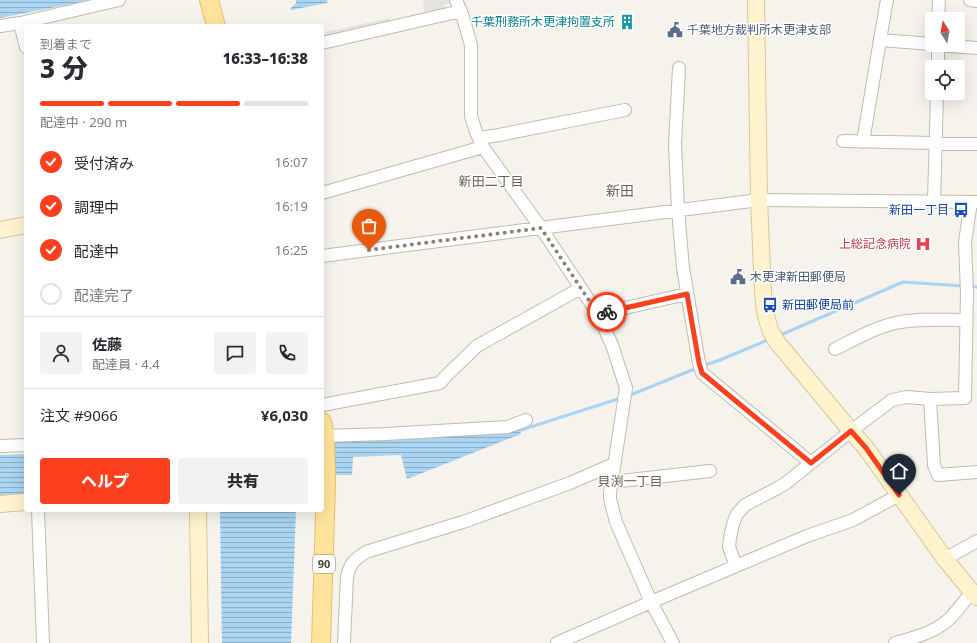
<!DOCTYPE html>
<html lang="ja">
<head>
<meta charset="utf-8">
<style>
  body { margin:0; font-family:"Noto Sans","Noto Sans JP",sans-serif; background:#f2f2f3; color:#2b2b33; height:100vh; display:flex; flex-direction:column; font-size:15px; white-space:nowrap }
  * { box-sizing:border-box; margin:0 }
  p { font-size:13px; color:#7c7c81 }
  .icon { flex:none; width:22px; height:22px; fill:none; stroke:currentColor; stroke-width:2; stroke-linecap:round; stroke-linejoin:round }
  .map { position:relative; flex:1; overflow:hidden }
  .details { position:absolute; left:24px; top:24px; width:300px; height:488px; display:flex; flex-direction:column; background:#fff; border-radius:4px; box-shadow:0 4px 16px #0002 }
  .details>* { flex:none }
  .needle { width:26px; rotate:349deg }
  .controls { position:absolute; left:925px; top:12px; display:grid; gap:8px }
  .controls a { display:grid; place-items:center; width:40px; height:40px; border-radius:4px; background:#fff; box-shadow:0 4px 16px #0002; font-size:20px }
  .pin { position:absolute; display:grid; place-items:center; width:34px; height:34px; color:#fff; margin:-41px -17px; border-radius:50% 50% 50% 0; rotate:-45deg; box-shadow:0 0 4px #0007 }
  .pin .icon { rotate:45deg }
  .courier { position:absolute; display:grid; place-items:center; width:40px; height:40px; margin:-20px; border:3px solid #fc3f1d; border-radius:50%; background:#fff; color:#222; box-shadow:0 1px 5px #0007 }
  .overview em { font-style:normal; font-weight:800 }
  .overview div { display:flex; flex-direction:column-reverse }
  .overview { display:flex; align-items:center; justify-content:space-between; height:68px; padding:0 16px }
  h1 { font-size:26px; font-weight:800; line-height:30px }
  .bar { display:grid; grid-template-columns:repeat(4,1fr); gap:6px 4px; align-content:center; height:48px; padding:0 16px }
  .bar i { height:5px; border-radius:3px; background:#e1e1e2 }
  .bar .current { background:#fc3f1d }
  .bar p { grid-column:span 4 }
  .line { display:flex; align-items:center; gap:10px; padding:0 16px; border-top:1px solid #e1e1e2 }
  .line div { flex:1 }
  .round { display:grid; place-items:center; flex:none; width:42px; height:42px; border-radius:4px; background:#f2f2f3 }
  ol { padding:0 16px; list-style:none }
  li { display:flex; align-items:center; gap:12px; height:44px }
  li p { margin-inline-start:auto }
  li .icon { padding:4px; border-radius:50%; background:#fc3f1d; color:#fff; stroke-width:4 }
  li:last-child { color:#7c7c81 }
  li i { width:22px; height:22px; border:2px solid #e1e1e2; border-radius:50% }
  .cta { display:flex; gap:8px; margin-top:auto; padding:8px 16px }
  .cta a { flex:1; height:46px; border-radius:4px; background:#fc3f1d; color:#fff; font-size:16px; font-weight:800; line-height:46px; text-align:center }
  .cta a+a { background:#f2f2f3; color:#2b2b33 }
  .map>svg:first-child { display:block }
</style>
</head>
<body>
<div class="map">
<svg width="977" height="643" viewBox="0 0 977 643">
  <defs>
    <pattern id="water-rules" width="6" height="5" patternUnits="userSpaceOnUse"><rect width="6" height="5" fill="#a9d4f2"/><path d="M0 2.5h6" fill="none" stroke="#8caec5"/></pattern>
  </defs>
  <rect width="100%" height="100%" fill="#f6f3ec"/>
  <path fill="#e5e3e0" d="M423 0H451L453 3 445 4 446 9 425 14Z
    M389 18 390 23 322 38V33Z"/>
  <path fill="url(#water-rules)" d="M0 0H91L0 18Z
    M296 0H326L328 1 327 3 291 10 290 9 296 3Z
    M519 428 521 434 407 479 401 455 353 457 352 475H322V440Z
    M26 454V494L0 495V455Z
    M220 510H296L291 643H222Z"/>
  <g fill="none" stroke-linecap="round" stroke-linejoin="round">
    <path stroke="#a9d4f2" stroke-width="3" d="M969 286 977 287
      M778 336 903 282 963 286
      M702 366 720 360 770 339
      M628 396 697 368
      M518 431 621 398"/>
    <defs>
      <path id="street" d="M456 0 462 14 471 45V116L476 132 483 147 541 228 598 314 612 345 626 388 610 493V499L616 522 651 602 673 643
        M970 0 977 1
        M938 19 939 0
        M20 23 26 47
        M0 26 20 23 119 0
        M880 40 932 44
        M322 43 461 11
        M937 45 977 48
        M938 67V45
        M679 68 675 144 678 210 683 268 699 363 702 373 811 463
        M479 138 499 135 625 110
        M843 141 977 144
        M863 142 880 40 887 0
        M322 193 483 147
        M934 201 937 93
        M322 256 759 200 977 202
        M598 314 687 294
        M835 349C855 339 874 328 895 323 918 318 943 320 966 320
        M930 399 934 465 938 475 977 472
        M322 405 440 383 445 377 477 346 581 288
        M322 436 385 434 507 427 526 420
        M0 446 26 445
        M612 482 710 471
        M38 510 43 643
        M945 559 977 541
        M736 566 729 547 730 538 733 524 737 514 745 505 776 489 786 483 851 431 892 400 907 397 930 399 965 398 967 293 965 242 971 202
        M344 643 347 577C350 563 354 560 366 552L466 521 570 483 614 464
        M557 643 651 602 736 566 807 536 853 520 899 495
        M895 643C913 638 933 633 947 621 956 613 964 601 972 592"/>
      <path id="secondary" d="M756 0 759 200 763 292 765 311 768 323 771 332 777 342 851 431 866 448 945 559 972 592 977 597
        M0 230 26 225
        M0 504 26 502
        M198 510 200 643"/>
      <path id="primary" d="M209 0 216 26
        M321 643 326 484 325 435 322 422"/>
    </defs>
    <use href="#street" stroke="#c2bbae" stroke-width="14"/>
    <use href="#secondary" stroke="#d6c79b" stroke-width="18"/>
    <use href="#primary" stroke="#e6c16a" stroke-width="20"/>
    <use href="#street" stroke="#fff" stroke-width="12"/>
    <use href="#secondary" stroke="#fff3cd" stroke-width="16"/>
    <use href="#primary" stroke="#ffe39c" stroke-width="18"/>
  </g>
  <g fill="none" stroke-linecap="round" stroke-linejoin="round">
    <path stroke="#878178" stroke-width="4" stroke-dasharray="0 7.2" d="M369 250 541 228 598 314 607 312"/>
    <path stroke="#fc3f1d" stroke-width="5" d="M607 312 687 294 699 363 702 373 811 463 851 431 866 448 899 495"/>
  </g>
  <defs>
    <symbol id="building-bare" viewBox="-9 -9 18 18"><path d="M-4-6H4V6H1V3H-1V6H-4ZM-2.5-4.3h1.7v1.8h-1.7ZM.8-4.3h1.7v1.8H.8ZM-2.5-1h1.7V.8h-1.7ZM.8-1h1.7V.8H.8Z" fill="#0f9aa8" stroke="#fff" stroke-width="2.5" paint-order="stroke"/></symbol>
    <symbol id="civic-bare" viewBox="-9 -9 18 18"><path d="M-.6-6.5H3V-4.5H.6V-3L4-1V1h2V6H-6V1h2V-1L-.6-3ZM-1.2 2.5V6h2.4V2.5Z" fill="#5c6f8a" stroke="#fff" stroke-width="2.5" paint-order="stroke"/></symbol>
    <symbol id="bus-bare" viewBox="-9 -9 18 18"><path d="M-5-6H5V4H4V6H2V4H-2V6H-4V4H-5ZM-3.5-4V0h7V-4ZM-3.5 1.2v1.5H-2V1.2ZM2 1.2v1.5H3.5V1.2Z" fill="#1a4fb4" stroke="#fff" stroke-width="2.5" paint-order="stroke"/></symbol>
    <symbol id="hospital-bare" viewBox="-9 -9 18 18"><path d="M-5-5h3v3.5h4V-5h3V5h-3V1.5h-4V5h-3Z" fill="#e0444e" stroke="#fff" stroke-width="2.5" paint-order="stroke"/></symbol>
  </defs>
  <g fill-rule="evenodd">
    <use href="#building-bare" x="616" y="11" width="22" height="22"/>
    <use href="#civic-bare" x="664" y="19" width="22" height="22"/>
    <use href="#bus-bare" x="950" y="199" width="22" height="22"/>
    <use href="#hospital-bare" x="912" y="233" width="22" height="22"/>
    <use href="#civic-bare" x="727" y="266" width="22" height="22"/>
    <use href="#bus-bare" x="759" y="294" width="22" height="22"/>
  </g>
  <g text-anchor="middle" stroke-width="3" stroke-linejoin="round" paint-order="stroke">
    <rect fill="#fff" stroke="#817c74" stroke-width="1" x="313" y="555" width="22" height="18" rx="3"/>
    <g font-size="11" font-weight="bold" fill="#4b4439">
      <text x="324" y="568">90</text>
    </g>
    <g font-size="12" fill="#0d838f" stroke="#fff" text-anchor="end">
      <text x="615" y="26">千葉刑務所木更津拘置支所</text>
    </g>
    <g font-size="12" fill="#4e5e75" stroke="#fff" text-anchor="start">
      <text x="687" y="34">千葉地方裁判所木更津支部</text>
      <text x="750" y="281">木更津新田郵便局</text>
    </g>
    <g font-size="12" fill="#164399" stroke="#fff" text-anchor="end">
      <text x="949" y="214">新田一丁目</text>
      <text x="782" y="309" text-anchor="start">新田郵便局前</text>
    </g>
    <g font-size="12" fill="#be3a42" stroke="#fff" text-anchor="end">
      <text x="911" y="248">上総記念病院</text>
    </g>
    <g font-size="13" fill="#6e6250" stroke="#fff">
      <text x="491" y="186">新田二丁目</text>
      <text x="630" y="486">貝渕一丁目</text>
    </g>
    <g font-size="14" fill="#6e6250" stroke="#fff">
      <text x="620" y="196">新田</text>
    </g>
  </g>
</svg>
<div class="controls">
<a><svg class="needle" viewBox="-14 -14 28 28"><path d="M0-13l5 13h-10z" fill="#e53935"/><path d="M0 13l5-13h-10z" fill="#7c7c81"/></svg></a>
<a><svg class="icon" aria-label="locate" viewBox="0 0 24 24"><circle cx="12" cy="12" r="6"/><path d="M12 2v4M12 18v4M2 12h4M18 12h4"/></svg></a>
</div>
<div class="pin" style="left:369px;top:250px;background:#ea580c"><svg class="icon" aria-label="bag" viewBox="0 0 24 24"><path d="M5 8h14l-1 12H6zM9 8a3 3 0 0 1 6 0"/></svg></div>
<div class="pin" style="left:899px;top:495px;background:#1f2937"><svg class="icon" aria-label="home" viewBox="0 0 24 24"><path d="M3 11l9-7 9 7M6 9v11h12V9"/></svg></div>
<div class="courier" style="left:607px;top:312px"><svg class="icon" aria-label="bike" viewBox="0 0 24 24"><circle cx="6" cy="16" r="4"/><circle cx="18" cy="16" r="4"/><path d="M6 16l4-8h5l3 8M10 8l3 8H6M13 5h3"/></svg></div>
<section class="details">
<div class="overview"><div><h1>3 分</h1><p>到着まで</p></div><em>16:33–16:38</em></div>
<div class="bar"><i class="current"></i><i class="current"></i><i class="current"></i><i></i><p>配達中 · 290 m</p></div>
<ol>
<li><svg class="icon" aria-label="check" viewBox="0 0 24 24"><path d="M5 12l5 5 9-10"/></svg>受付済み<p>16:07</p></li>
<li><svg class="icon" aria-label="check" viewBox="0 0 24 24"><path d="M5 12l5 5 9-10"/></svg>調理中<p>16:19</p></li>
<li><svg class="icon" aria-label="check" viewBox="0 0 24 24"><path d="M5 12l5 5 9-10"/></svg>配達中<p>16:25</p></li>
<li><i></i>配達完了</li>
</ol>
<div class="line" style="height:72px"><a class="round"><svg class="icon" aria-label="person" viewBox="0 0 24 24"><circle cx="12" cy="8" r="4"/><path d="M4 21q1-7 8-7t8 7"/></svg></a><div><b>佐藤</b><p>配達員 · 4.4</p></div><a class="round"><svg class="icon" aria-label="chat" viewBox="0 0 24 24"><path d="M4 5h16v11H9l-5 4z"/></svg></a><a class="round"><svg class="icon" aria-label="phone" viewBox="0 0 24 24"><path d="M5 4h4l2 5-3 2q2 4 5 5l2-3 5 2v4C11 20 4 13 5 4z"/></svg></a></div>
<div class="line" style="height:52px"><div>注文 #9066</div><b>¥6,030</b></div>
<div class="cta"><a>ヘルプ</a><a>共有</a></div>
</section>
</div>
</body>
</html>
